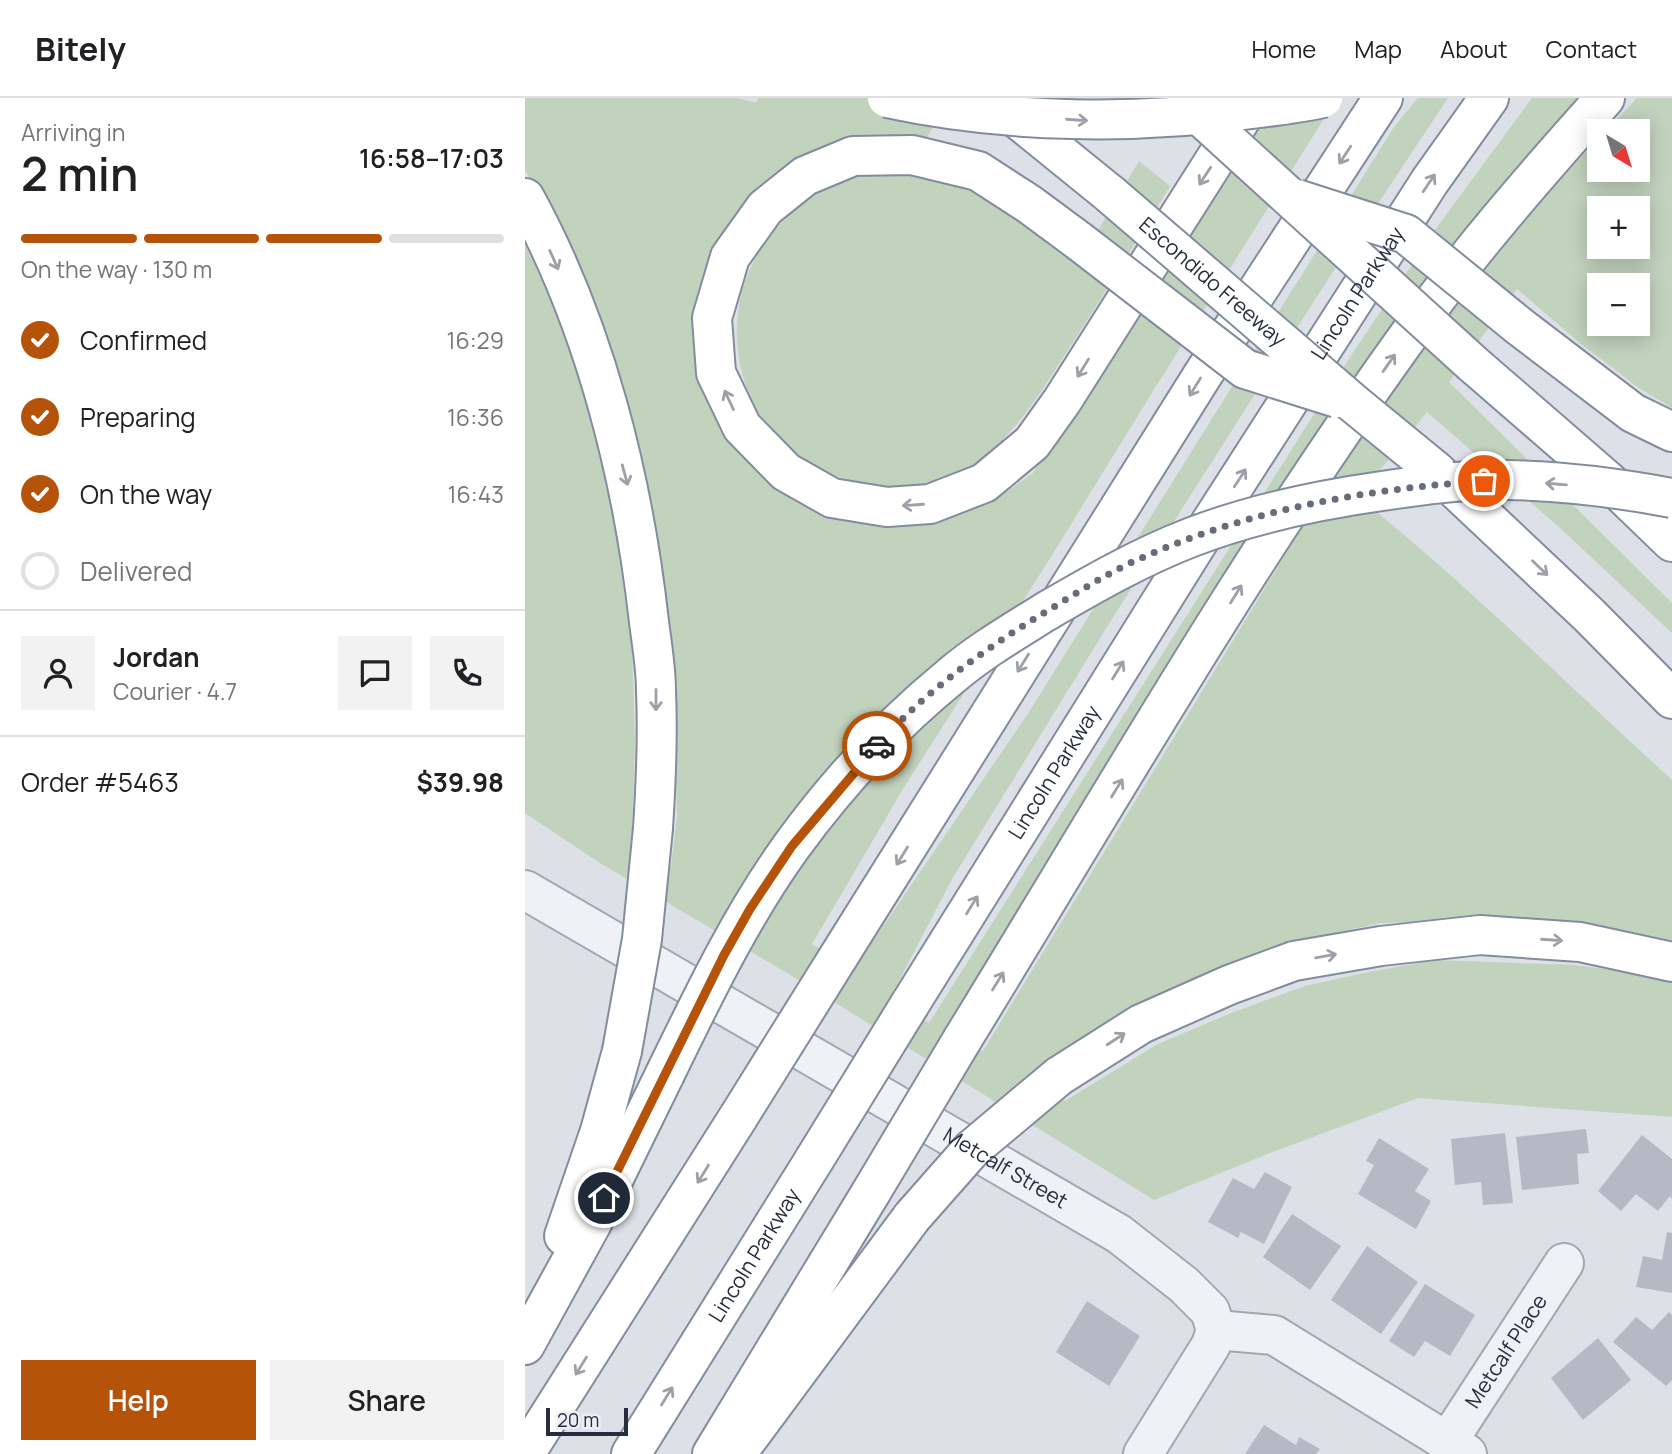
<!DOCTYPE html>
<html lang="en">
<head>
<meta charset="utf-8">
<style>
  body { margin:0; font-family:Manrope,sans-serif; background:#f2f2f2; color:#202124; height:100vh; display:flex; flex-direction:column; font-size:26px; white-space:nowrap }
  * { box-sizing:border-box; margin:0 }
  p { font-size:23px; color:#757577 }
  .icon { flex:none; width:38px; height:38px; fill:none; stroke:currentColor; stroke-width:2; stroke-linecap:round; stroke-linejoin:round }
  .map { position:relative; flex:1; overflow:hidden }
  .drawer { display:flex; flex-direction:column; background:#fff; width:525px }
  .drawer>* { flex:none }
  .needle { width:46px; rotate:142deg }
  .buttons { position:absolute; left:1062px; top:21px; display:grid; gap:14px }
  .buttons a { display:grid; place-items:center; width:63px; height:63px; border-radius:0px; background:#fff; box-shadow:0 4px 18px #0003; font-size:35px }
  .scale { position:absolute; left:21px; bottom:18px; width:82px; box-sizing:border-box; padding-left:7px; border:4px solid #262d3e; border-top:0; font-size:19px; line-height:24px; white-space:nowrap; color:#262d3e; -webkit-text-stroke:5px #eceff5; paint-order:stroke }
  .pin { position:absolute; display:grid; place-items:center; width:60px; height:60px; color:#fff; margin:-30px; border:4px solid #fff; border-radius:50%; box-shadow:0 2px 7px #0007 }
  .courier { position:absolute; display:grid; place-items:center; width:70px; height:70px; margin:-35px; border:5px solid #b45309; border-radius:50%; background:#fff; color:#222; box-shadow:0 2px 9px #0007 }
  .headline em { font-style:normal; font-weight:600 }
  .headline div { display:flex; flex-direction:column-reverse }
  .headline { display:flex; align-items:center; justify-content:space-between; height:119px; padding:0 21px }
  h1 { font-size:46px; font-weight:600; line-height:52px }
  .bar { display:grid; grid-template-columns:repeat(4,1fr); gap:10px 7px; align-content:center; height:84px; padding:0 21px }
  .bar i { height:9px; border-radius:5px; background:#e0e0e0 }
  .bar .active { background:#b45309 }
  .bar p { grid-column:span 4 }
  .line { display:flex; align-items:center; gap:18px; padding:0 21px; border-top:2px solid #e0e0e0 }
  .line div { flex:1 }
  .round { display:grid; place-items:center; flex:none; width:74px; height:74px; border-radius:0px; background:#f2f2f2 }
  ol { padding:0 21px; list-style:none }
  li { display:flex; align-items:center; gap:21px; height:77px }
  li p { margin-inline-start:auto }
  li .icon { padding:7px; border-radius:50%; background:#b45309; color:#fff; stroke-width:4 }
  li:last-child { color:#757577 }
  li i { width:38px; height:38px; border:4px solid #e0e0e0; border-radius:50% }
  .primary-button { display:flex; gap:14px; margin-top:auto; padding:14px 21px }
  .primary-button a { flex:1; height:80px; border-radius:0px; background:#b45309; color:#fff; font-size:28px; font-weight:600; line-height:80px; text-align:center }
  .primary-button a+a { background:#f2f2f2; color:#202124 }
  header { display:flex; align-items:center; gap:42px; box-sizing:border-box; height:98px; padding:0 35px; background:#fff; border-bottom:2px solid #e0e0e0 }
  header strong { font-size:33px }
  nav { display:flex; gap:38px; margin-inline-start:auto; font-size:24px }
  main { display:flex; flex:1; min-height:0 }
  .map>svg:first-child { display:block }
</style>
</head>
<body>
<header>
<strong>Bitely</strong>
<nav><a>Home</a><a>Map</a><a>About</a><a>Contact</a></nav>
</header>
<main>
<section class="drawer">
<div class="headline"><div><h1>2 min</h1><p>Arriving in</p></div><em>16:58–17:03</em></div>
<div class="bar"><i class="active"></i><i class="active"></i><i class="active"></i><i></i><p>On the way · 130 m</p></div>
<ol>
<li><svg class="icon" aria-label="check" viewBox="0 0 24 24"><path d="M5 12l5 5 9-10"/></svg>Confirmed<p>16:29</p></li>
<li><svg class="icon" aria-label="check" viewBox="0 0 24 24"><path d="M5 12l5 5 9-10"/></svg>Preparing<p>16:36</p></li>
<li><svg class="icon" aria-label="check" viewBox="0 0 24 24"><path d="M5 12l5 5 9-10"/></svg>On the way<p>16:43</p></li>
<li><i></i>Delivered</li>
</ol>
<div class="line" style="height:126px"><a class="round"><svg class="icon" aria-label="person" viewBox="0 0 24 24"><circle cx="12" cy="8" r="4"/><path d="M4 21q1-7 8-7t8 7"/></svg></a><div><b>Jordan</b><p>Courier · 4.7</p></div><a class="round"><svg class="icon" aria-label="chat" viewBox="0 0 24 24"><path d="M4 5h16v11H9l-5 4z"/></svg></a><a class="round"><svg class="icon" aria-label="phone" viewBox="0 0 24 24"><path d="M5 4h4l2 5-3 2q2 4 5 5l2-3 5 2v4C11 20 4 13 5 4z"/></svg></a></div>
<div class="line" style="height:91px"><div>Order #5463</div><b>$39.98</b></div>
<div class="primary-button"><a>Help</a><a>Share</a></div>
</section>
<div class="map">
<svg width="1147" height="1356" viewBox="0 0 1147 1356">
  <rect width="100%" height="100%" fill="#dde0e7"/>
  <path fill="#c1d2bd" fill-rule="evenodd" d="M0 0H213L231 5 233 0H406L413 10 411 23 402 40C366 39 325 41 292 54 274 61 258 76 244 88 235 96 224 103 216 112 178 156 165 238 182 293 185 302 190 309 194 317 220 367 254 396 307 415 322 420 337 426 353 425 388 425 434 415 467 401 481 396 494 384 507 376L748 0H812L633 285 524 462 381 686 287 846 329 871 504 614 869 29 893 0H923L805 178 585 524 427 781 365 900 404 925 829 253 915 125 1007 0H1063L953 122 855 248 774 364 654 563 423 932 458 953 799 393 884 268 1017 101 1074 40V72H1113V33H1081L1112 0H1147V310L1114 290 1056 246 992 191 924 284 1147 505V535L1034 429 902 314 846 383 837 399 843 407C949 493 1046 590 1147 682V847L1093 833 955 822 856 825 770 843 693 871 610 911 544 947 503 981 540 1003 631 947 706 915 780 888 844 874 911 862 1049 867 1101 874 1147 885V1019L893 1000 750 1053 629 1102 267 878 75 765 0 715V146L37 226 83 381 107 549 110 643 107 745 146 769 152 718 150 649 145 562 133 468 114 375 94 304 56 190 12 93 0 72ZM1074 110H1113V149H1074ZM1074 187H1113V226H1074Z
    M614 63 645 88C612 143 578 198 543 252 515 295 489 340 445 369 416 387 361 394 329 384 297 375 266 356 244 331 234 320 227 304 222 291 200 230 214 164 262 119 283 99 306 83 335 76 359 70 390 74 414 80 459 89 515 139 553 166Z"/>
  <path fill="#b4b9c4" d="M1061 1031 1064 1055 1052 1056 1054 1086 997 1092 991 1039Z
    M980 1035 988 1105 958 1107 956 1084 930 1087 926 1041Z
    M1117 1037 1147 1061V1101L1145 1098 1133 1113 1111 1096 1096 1113 1073 1093Z
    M854 1040 904 1071 890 1093 906 1103 891 1131 833 1096 849 1067 841 1063Z
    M740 1074 767 1089 739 1146 716 1134 713 1140 683 1124 708 1080 729 1091Z
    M767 1116 816 1148 785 1192 738 1159Z
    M1142 1134 1147 1135V1195L1111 1189 1118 1158 1137 1162Z
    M842 1148 893 1184 856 1236 806 1202Z
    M900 1186 950 1217 925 1258 900 1243 889 1259 864 1243Z
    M562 1203 615 1238 584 1288 531 1254Z
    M1144 1214 1147 1217V1282L1141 1288 1088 1244 1111 1219 1127 1232Z
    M1073 1240 1106 1282 1058 1322 1026 1280Z
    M739 1327 771 1347 774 1339 795 1351 791 1356H720Z"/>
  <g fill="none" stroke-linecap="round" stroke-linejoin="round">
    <defs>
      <g id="minor">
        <path id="s1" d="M0 792 594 1136 659 1187 685 1213 691 1232"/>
        <path d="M691 1232 749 1237 942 1356"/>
        <path id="s2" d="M923 1343 1039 1165"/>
        <path d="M618 1356 686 1247 691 1232"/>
      </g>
      <g id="highway">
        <path d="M474 6 585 96"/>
        <path d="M0 100C70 228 108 380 124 524 127 547 131 570 131 593 133 639 131 684 128 730"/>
        <path d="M554 143 504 106 453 73 387 57 328 58 280 78 240 110 205 159 187 220 191 275 217 329 261 374 307 400 362 409 405 406 459 385 507 345 537 303 719 16"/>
        <path d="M994 228 1108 315 1147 334"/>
        <path d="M948 266 1091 390 1147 444"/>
        <path d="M911 373 1064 517 1147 601"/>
        <path d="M312 861 677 278 858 0"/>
        <path id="s3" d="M385 906 675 441 905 83 964 0"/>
        <path d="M437 942C580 709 717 470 876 248 938 161 1009 79 1080 0"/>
        <path d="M534 978 616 926 704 887 769 863 856 848 955 837 1055 844 1147 864"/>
        <path d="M39 1138 75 1033 97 953"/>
        <path d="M0 1247 67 1125 140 976"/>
        <path d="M221 1343 387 1119"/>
        <path d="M0 1356 214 1018"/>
        <path id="s4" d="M106 1356 289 1062"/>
        <path d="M187 1356 345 1096"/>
      </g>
    </defs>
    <use href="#minor" stroke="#a2a7b1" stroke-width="42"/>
    <use href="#highway" stroke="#838c9e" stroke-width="42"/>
    <use href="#minor" stroke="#eff1f6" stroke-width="38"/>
    <use href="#highway" stroke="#fff" stroke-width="38"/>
    <defs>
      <g id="highway-bridge">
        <path d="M362 0C482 26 614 27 735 10 756 7 778 5 798 0"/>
        <path d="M662 6 948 266"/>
        <path id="s5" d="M585 96 828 305 911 373"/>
        <path d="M772 101 881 136 994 228"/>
        <path d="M554 143 720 271 812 300"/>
        <path d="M97 953 117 841 128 730"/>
        <path d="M140 976C178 898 215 820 266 749 311 687 366 627 426 578 454 554 488 534 520 514 568 486 615 459 667 439 727 416 793 402 857 393 898 387 942 381 983 382 1038 383 1094 390 1147 400"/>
        <path d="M214 1018 312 861"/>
        <path d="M289 1062 385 906"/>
        <path d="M345 1096 437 942"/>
        <path d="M387 1119 447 1051 534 978"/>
      </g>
    </defs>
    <use href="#highway-bridge" stroke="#838c9e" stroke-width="42" stroke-linecap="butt"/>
    <use href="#highway-bridge" stroke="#fff" stroke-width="38"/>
  </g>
  <defs><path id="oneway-shaft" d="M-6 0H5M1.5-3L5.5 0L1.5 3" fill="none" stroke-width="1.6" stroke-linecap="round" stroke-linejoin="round" transform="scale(1.75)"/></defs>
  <g stroke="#9da0a8">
    <use href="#oneway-shaft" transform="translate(552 22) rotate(4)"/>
    <use href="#oneway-shaft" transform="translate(820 57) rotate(123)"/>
    <use href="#oneway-shaft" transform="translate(680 78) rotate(123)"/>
    <use href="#oneway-shaft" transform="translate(904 85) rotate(-56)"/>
    <use href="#oneway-shaft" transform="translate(29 162) rotate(66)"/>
    <use href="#oneway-shaft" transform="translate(864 265) rotate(-55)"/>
    <use href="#oneway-shaft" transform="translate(558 270) rotate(122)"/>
    <use href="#oneway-shaft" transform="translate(670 289) rotate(122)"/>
    <use href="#oneway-shaft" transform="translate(204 302) rotate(-115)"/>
    <use href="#oneway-shaft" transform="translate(100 377) rotate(75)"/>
    <use href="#oneway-shaft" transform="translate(715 380) rotate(-57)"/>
    <use href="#oneway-shaft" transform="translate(1031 386) rotate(-175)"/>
    <use href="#oneway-shaft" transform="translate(388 407) rotate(176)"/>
    <use href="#oneway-shaft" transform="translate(1015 470) rotate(44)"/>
    <use href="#oneway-shaft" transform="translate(711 496) rotate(-58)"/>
    <use href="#oneway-shaft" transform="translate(498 565) rotate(122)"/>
    <use href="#oneway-shaft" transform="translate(593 572) rotate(-58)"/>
    <use href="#oneway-shaft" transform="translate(131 602) rotate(90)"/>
    <use href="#oneway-shaft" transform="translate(592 690) rotate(-58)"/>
    <use href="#oneway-shaft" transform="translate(377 758) rotate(122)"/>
    <use href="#oneway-shaft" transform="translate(447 807) rotate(-58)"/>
    <use href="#oneway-shaft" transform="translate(1027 842) rotate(4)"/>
    <use href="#oneway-shaft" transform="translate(801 858) rotate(-10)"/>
    <use href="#oneway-shaft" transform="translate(473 883) rotate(-58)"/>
    <use href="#oneway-shaft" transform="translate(591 941) rotate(-33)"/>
    <use href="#oneway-shaft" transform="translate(178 1076) rotate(122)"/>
    <use href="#oneway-shaft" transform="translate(56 1268) rotate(122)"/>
    <use href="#oneway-shaft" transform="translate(142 1298) rotate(-58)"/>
  </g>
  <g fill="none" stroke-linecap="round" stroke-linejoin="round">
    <path stroke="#666c79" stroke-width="7" stroke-dasharray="0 12.6" d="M352 648C398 595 457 553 517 516 549 497 580 476 614 461 723 412 840 391 959 383"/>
    <path stroke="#b45309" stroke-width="9" d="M79 1100 199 857 225 811 267 748 352 648"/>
  </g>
  <g text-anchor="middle" stroke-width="6" stroke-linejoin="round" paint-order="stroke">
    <g font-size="21" fill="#262d3e" stroke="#eceff5">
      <text dy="7" stroke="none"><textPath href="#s5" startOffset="135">Escondido Freeway</textPath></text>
      <text dy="7" stroke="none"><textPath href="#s3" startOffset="840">Lincoln Parkway</textPath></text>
      <text dy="7" stroke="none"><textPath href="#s3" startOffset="273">Lincoln Parkway</textPath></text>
      <text dy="7" stroke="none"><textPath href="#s1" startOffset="555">Metcalf Street</textPath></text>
      <text dy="7" stroke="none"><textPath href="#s4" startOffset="234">Lincoln Parkway</textPath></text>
      <text dy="7" stroke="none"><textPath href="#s2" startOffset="107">Metcalf Place</textPath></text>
    </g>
  </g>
</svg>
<div class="buttons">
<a><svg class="needle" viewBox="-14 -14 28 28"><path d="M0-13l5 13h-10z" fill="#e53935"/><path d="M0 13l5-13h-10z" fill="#757577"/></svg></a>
<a>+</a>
<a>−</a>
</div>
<div class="scale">20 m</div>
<div class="pin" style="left:959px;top:383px;background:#ea580c"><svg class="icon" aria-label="bag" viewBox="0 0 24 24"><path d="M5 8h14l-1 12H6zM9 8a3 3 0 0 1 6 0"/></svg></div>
<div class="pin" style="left:79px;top:1100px;background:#1f2937"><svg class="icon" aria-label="home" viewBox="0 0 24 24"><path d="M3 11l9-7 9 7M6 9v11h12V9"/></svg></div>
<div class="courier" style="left:352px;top:648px"><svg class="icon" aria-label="car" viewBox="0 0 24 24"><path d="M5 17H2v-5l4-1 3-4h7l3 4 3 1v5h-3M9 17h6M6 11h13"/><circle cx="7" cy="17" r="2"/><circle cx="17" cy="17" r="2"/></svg></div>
</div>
</main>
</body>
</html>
